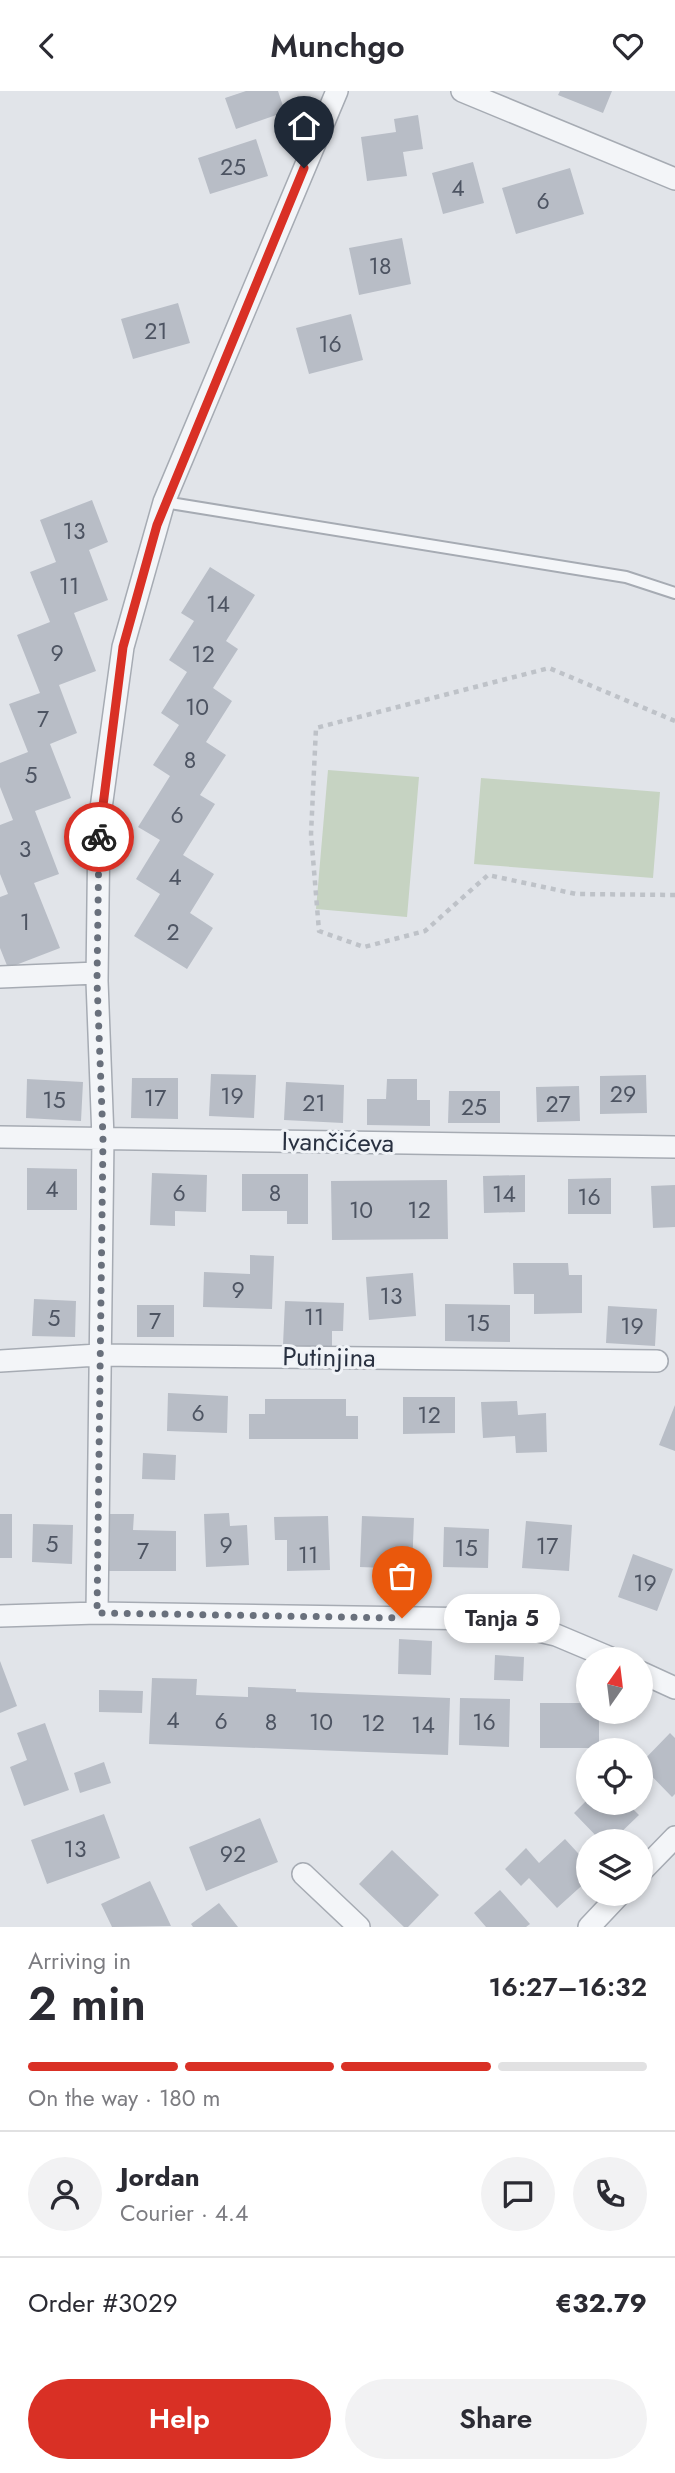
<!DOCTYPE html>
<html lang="en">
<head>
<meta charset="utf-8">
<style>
  body { margin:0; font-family:Jost,sans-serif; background:#f2f2f3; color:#2b2b33; height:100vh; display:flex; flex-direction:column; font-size:26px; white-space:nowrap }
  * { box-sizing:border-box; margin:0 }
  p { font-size:23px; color:#7c7c81 }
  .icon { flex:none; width:38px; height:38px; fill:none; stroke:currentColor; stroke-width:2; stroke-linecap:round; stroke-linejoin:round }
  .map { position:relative; height:1836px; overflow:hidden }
  .sheet { display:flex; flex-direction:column; background:#fff; flex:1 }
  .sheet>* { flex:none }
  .needle { width:46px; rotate:14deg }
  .tools { position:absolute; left:576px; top:1556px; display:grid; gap:14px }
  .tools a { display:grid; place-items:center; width:77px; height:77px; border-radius:50%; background:#fff; box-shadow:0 4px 10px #0003; font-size:35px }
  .pin { position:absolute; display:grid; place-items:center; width:60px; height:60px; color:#fff; margin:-72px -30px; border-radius:50% 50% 50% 0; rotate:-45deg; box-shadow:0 0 7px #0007 }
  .pin .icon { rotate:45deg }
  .courier { position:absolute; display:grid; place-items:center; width:70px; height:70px; margin:-35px; border:5px solid #d93025; border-radius:50%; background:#fff; color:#222; box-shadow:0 2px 9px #0007 }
  .bubble { position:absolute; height:49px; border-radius:24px; background:#fff; box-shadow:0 4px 10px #0003; font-size:23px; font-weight:600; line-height:49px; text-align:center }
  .headline em { font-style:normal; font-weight:600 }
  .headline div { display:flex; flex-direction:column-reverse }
  .headline { display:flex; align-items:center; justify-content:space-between; height:119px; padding:0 28px }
  h1 { font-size:46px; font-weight:600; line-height:52px }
  .bar { display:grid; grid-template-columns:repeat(4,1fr); gap:10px 7px; align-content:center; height:84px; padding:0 28px }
  .bar i { height:9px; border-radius:5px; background:#e1e1e2 }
  .bar .selected { background:#d93025 }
  .bar p { grid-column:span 4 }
  .line { display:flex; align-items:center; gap:18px; padding:0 28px; border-top:2px solid #e1e1e2 }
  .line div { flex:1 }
  .round { display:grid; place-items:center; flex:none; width:74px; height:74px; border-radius:37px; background:#f2f2f3 }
  .primary-button { display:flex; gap:14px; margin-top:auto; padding:14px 28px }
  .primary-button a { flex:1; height:80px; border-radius:42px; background:#d93025; color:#fff; font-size:28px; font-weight:600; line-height:80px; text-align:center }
  .primary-button a+a { background:#f2f2f3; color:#2b2b33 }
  header { display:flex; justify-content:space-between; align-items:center; height:91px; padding:0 28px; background:#fff; font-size:32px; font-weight:600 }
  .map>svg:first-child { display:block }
</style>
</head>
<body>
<header><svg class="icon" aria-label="back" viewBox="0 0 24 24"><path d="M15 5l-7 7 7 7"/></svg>Munchgo<svg class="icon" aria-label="heart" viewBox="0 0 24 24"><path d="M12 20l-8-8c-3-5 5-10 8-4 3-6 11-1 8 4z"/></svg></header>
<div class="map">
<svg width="675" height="1836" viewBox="0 0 675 1836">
  <rect width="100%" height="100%" fill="#e1e4e9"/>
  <path fill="#c6d3c2" d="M328 679 419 686 407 826 316 818Z
    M481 687 660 701 653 787 474 773Z"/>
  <path fill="#b8bdc6" d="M246 0H278L285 21 236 38 225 7Z
    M560 0H612L603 22 558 4Z
    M418 24 423 58 403 61 407 85 367 90 361 46 396 41 394 28Z
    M256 48 268 85 210 103 198 67Z
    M473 71 484 112 443 123 432 82Z
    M570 77 584 123 516 143 502 97Z
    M402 147 411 193 359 204 349 157Z
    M178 212 190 252 133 268 121 228Z
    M351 223 363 269 309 283 296 237Z
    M92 409 108 451 89 459 108 509 74 522 96 580 59 594 77 642 50 653 71 707 35 720 59 783 34 792 60 857 8 877 0 857V806L8 803 0 783V734L13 729 0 696V672L28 661 9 613 40 602 17 544 50 531 30 481 56 471 40 429Z
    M210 476 255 504 226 550 238 558 213 597 232 610 206 651 226 664 200 704 215 713 183 764 214 783 190 822 213 837 187 878 134 845 160 803 136 788 160 749 138 736 170 685 153 674 179 634 161 622 187 581 169 569 194 530 181 522Z
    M211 983 256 984 254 1027 209 1025Z
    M646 984 647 1022 600 1023V985Z
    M132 987H178V1028L131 1027Z
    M27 988 83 991 81 1030 26 1027Z
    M387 988H417V1009H430V1035L367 1034V1008H386Z
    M286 991 344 994 343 1032 284 1029Z
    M579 995 580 1030 537 1031 536 996Z
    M449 1000H500V1032H448Z
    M27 1077 77 1078V1119H27Z
    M152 1082 207 1084 206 1121 175 1120V1135L150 1134Z
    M242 1083H308V1133H287V1120H242Z
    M525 1084V1121L484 1122 483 1085Z
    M611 1087V1123H568V1088Z
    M447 1089 448 1148 332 1149 331 1090Z
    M675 1094V1136L653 1137 651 1095Z
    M250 1164 274 1165 272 1218 203 1216 204 1181 250 1183Z
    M513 1172H568L569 1184H582V1222L534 1223V1203H514Z
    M413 1182 416 1225 369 1229 366 1186Z
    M34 1208 76 1210 75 1246 32 1245Z
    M285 1210 344 1212 343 1240H332V1256L283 1254Z
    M445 1213 510 1214V1251L445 1250Z
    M137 1214H174V1246H137Z
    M608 1215 657 1218 655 1255 606 1252Z
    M168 1302 228 1305 227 1342 167 1340Z
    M403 1306H455V1342L403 1343Z
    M265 1308H346V1325H358V1348H249V1323H265Z
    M517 1310 518 1324 546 1322 547 1361 516 1362 515 1345 483 1347 481 1311Z
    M675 1314V1360L659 1354Z
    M143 1362 176 1364 175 1389 142 1388Z
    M229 1422 230 1435 247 1434 249 1474 206 1476 204 1423Z
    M0 1423H12V1467H0Z
    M110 1423H134L133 1439 176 1440V1480H109Z
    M328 1425 330 1479 287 1480V1449H275L274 1426Z
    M362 1425 414 1427 412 1478 360 1476Z
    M526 1430 572 1434 569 1480 522 1477Z
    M33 1433 73 1434 72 1473 32 1471Z
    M444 1436 489 1438 488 1477 443 1476Z
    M633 1463 673 1478 657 1520 618 1506Z
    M399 1548 432 1550 431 1584 398 1583Z
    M495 1564 524 1566 523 1590 494 1589Z
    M0 1570 17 1615 0 1622Z
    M152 1587 197 1588 196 1604 248 1606V1596L296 1598V1601L450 1607 448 1664 149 1653Z
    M99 1599 143 1600 142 1622 99 1621Z
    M460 1607 510 1608 509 1656 459 1654Z
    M540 1612H588V1620H599V1657H540Z
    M45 1632 69 1699 24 1715 10 1676 27 1669 17 1642Z
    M670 1642 675 1647V1703L672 1706 640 1673Z
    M104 1671 111 1692 80 1702 74 1682Z
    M588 1708V1712H627L639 1724 612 1750H601L574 1722Z
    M104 1723 120 1767 47 1793 31 1749Z
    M260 1727 278 1771 206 1800 189 1756Z
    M565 1748 588 1773V1789L557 1817 529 1787 521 1795 505 1778 526 1757 539 1772Z
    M392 1759 439 1804 408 1836H404L359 1793Z
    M150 1790 171 1835 112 1836 101 1813Z
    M500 1799 530 1833 526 1836H486L474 1822Z
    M219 1812 238 1836H193L191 1833Z"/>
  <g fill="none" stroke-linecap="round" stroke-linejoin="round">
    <defs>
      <path id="service" d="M164 411 626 486 675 502"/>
      <path id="minor" d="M462 0 675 88
        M0 886 97 882
        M0 1046 675 1056
        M0 1270 98 1264 657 1270
        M97 1522 103 1047 97 890 99 732 123 556 164 411 337 0
        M0 1525 97 1522 486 1528 556 1544 613 1568
        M640 1581 675 1597
        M640 1782 675 1746
        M303 1783 359 1836
        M589 1836 621 1802"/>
    </defs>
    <use href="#service" stroke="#a6abb3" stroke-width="14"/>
    <use href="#minor" stroke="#a6abb3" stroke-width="24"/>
    <path stroke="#bec2c8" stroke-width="4.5" stroke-dasharray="5 5" stroke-linecap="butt" d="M675 630 549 577 316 637 311 743 319 840 364 856 425 840 488 784 576 803 675 804"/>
    <use href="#service" stroke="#f3f5f8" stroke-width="10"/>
    <use href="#minor" stroke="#f3f5f8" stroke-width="21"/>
  </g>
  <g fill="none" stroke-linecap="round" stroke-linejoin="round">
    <path stroke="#69707c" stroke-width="7" stroke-dasharray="0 12.6" d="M99 746 97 890 103 1047 97 1522 402 1527"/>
    <path stroke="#d93025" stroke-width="9" d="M99 746 123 556 157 434 304 77"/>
  </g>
  <g text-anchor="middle" stroke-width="6" stroke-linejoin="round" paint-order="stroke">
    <g font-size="23" fill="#4d5462">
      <text x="233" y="84">25</text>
      <text x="458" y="105">4</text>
      <text x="543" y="118">6</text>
      <text x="380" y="183">18</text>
      <text x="156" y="248">21</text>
      <text x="330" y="261">16</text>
      <text x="74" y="448">13</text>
      <text x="69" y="503">11</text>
      <text x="218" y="521">14</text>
      <text x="57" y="570">9</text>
      <text x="203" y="571">12</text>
      <text x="197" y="624">10</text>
      <text x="43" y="636">7</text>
      <text x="190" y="677">8</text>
      <text x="31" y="692">5</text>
      <text x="177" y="732">6</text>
      <text x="25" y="766">3</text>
      <text x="175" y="794">4</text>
      <text x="25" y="839">1</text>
      <text x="173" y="849">2</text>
      <text x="623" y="1011">29</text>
      <text x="232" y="1013">19</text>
      <text x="155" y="1015">17</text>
      <text x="54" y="1017">15</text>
      <text x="314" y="1020">21</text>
      <text x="558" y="1021">27</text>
      <text x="474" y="1024">25</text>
      <text x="52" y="1106">4</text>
      <text x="179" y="1110">6</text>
      <text x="275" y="1110">8</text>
      <text x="504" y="1111">14</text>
      <text x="589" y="1114">16</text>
      <text x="361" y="1127">10</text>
      <text x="419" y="1127">12</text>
      <text x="238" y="1207">9</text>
      <text x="391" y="1213">13</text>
      <text x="314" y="1234">11</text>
      <text x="54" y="1235">5</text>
      <text x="155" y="1238">7</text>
      <text x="478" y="1240">15</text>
      <text x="632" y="1243">19</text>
      <text x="198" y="1330">6</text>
      <text x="429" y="1332">12</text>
      <text x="52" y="1461">5</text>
      <text x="226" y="1462">9</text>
      <text x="547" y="1463">17</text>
      <text x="466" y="1465">15</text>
      <text x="143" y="1468">7</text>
      <text x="308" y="1472">11</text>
      <text x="645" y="1500">19</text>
      <text x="173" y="1637">4</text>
      <text x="221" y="1638">6</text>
      <text x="271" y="1639">8</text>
      <text x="321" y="1639">10</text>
      <text x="484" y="1639">16</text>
      <text x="373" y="1640">12</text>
      <text x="423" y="1642">14</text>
      <text x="75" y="1766">13</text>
      <text x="233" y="1771">92</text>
    </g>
    <g font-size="26" fill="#293141" stroke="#f0f3f7">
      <text transform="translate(338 1051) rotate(1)" y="9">Ivančićeva</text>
      <text transform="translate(329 1266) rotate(1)" y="9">Putinjina</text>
    </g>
  </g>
</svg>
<div class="tools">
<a><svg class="needle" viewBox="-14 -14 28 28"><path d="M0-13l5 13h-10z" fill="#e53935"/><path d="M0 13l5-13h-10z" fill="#7c7c81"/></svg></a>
<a><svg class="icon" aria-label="locate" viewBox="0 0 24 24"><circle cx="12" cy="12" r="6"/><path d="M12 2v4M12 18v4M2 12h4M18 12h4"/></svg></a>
<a><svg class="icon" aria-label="layers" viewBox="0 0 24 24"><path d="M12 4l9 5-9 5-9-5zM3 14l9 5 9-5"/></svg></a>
</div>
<div class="pin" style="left:402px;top:1527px;background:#ea580c"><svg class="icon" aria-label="bag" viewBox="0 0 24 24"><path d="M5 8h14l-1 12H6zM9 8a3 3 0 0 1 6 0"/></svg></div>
<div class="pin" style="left:304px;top:77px;background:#1f2937"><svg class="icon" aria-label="home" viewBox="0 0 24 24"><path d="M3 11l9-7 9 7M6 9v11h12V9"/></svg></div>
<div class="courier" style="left:99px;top:746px"><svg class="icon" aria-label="bike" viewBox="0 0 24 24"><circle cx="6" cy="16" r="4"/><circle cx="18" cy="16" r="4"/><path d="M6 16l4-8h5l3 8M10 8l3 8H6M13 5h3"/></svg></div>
<div class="bubble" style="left:444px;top:1503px;width:116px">Tanja 5</div>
</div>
<section class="sheet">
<div class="headline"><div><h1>2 min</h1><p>Arriving in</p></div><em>16:27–16:32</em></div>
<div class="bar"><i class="selected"></i><i class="selected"></i><i class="selected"></i><i></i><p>On the way · 180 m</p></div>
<div class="line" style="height:126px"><a class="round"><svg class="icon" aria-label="person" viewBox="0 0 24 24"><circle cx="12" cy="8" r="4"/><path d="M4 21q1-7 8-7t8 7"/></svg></a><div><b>Jordan</b><p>Courier · 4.4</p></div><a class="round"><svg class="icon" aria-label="chat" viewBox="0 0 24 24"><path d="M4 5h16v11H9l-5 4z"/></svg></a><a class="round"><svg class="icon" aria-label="phone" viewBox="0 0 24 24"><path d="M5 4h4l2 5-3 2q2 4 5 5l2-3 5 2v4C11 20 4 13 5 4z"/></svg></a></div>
<div class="line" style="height:91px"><div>Order #3029</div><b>€32.79</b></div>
<div class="primary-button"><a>Help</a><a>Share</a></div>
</section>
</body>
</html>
